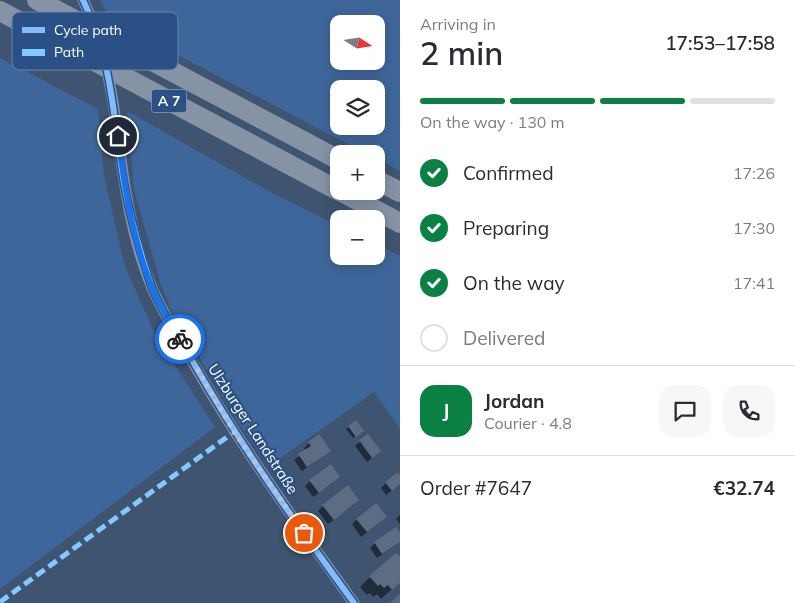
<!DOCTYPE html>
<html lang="en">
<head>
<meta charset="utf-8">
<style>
  body { margin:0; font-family:Mulish,sans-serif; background:#f7f7f7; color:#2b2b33; height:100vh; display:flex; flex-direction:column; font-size:19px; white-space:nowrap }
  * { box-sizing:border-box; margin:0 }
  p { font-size:16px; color:#7c7c81 }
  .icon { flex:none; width:28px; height:28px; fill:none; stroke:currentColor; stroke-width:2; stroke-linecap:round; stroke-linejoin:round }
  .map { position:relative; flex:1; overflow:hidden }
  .drawer { display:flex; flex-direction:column; background:#fff; width:395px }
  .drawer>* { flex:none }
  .needle { width:32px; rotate:102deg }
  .fabs { position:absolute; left:330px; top:15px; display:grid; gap:10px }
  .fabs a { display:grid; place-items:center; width:55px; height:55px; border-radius:10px; background:#fff; box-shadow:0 2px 12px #0003; font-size:25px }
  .pin { position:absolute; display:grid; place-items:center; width:42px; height:42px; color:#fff; margin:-21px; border:2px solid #fff; border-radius:50%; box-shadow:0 1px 5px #0007 }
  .courier { position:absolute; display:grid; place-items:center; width:50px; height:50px; margin:-25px; border:4px solid #1a73e8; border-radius:50%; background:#fff; color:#222; box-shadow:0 1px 6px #0007 }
  .head em { font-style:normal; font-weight:600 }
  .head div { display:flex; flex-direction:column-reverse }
  .head { display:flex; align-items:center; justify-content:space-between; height:85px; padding:0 20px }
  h1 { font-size:32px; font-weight:600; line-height:38px }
  .bar { display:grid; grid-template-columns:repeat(4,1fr); gap:8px 5px; align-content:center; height:60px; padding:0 20px }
  .bar i { height:6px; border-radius:4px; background:#e1e1e2 }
  .bar .selected { background:#0b8043 }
  .bar p { grid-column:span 4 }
  .line { display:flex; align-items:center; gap:12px; padding:0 20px; border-top:1px solid #e1e1e2 }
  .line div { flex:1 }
  .round { display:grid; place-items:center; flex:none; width:52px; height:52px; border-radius:15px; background:#f7f7f7 }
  ol { padding:0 20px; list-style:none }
  li { display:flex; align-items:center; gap:15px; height:55px }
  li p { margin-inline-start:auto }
  li .icon { padding:5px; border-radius:50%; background:#0b8043; color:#fff; stroke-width:4 }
  li:last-child { color:#7c7c81 }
  li i { width:28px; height:28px; border:2px solid #e1e1e2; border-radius:50% }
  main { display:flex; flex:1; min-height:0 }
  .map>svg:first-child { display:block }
</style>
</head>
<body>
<main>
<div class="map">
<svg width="400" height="603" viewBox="0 0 400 603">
  <rect width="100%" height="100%" fill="#3f5470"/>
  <path fill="#3f669a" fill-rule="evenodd" d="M100 0H400V171L376 158V154H367L111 20ZM339 24H376V61H339ZM339 89H376V126H339Z
    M0 58 98 109 104 176 125 267 156 336 215 427 0 589Z
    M127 111 272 193 339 226V256H376V244L400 256V429L374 392 269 466 240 425 174 316 161 285 134 190Z"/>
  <path fill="#0007" d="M356 422 360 433 353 438 346 429Z
    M368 435 374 456 367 462 355 446Z
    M309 443 329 451 302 471 294 460 306 451 304 448Z
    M400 477V484L386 495 381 488 386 483Z
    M310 481 334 482 313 497 305 486Z
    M353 505 328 524 318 511 323 506Z
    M400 515V524L396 519Z
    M357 519 380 522 361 537 352 524Z
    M400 535V542L397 544 377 558 370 548 375 543Z
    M400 559V582L381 599 377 594 373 597 370 593 367 595 360 587 370 577Z"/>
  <path fill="#5c6c82" d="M356 420 364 431 356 437 348 426Z
    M319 434 331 451 307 467 298 454 311 446 308 442Z
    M368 434 381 451 372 458 359 440Z
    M331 464 340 477 319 493 309 480Z
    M398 472 400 475V484L392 491 385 482Z
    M348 485 359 500 334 520 322 505Z
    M376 503 387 517 367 532 356 519Z
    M396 527 400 533V542L382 554 374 542Z
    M396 553 400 557V583L392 590 388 585 384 588 380 584 378 586 369 576Z
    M400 594V603H390Z"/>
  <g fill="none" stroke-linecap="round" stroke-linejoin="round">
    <path stroke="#8594a6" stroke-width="11" d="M116 122C123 177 130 235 152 288 163 313 178 337 192 361 240 445 297 524 354 603"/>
    <path stroke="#8593a5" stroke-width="20" d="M37 0 339 160
      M0 11 339 191
      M376 180 400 192
      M340 191 400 223"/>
    <path stroke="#8594a6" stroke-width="11" d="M83 0C102 38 110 80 116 122"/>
    <path stroke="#80caff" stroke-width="5" stroke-dasharray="10 5" stroke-linecap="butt" d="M0 602 234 432"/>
    <defs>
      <path id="cycleway" d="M83 0C113 61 113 119 124 183 130 218 140 252 151 285 161 312 179 337 193 362 241 446 297 525 354 603"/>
    </defs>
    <use href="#cycleway" stroke="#2a5085" stroke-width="9"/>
    <use href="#cycleway" stroke="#80bcff" stroke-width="6"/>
  </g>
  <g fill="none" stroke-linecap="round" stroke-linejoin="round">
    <path stroke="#bcc3cd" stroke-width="5" stroke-dasharray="0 9" d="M180 339 234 432 304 533"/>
    <path stroke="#1a73e8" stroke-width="6" d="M118 136C125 187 132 240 152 288 159 305 170 322 180 339"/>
  </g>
  <g text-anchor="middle" stroke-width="4.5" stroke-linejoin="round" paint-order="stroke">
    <rect fill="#2a5085" stroke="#bfcada" stroke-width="1" x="151.5" y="89.5" width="35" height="23" rx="4"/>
    <g font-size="14" font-weight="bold" fill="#fff">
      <text x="169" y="106">A 7</text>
    </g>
    <g font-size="15" fill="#fff" stroke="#2a5085">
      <text transform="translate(253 429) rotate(57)" y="5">Ulzburger Landstraße</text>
    </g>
  </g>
  <rect x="12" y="12" width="166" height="58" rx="8" fill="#2a5085" stroke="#6a84aa" stroke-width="1"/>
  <rect x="22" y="27" width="23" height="6" fill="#80bcff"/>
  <rect x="22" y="49" width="23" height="7" fill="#80caff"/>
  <g font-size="14" fill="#fff">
    <text x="54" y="35">Cycle path</text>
    <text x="54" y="57">Path</text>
  </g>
</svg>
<div class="fabs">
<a><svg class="needle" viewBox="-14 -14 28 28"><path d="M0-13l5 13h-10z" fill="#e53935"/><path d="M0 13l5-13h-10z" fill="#7c7c81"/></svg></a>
<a><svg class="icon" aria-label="layers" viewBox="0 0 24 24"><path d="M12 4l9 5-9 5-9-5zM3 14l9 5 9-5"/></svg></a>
<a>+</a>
<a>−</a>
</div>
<div class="pin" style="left:304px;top:533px;background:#ea580c"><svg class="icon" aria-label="bag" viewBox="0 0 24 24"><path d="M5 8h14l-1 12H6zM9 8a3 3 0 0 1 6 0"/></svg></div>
<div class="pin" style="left:118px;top:136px;background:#1f2937"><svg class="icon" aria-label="home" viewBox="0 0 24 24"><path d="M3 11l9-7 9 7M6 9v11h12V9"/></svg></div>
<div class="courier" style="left:180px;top:339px"><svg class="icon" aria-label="bike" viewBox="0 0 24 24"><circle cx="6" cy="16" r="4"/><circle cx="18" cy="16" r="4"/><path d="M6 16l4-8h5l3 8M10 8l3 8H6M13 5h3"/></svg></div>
</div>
<section class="drawer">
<div class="head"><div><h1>2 min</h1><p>Arriving in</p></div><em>17:53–17:58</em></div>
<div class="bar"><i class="selected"></i><i class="selected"></i><i class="selected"></i><i></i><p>On the way · 130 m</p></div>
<ol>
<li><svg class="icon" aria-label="check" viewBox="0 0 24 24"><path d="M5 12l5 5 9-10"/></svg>Confirmed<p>17:26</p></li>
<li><svg class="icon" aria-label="check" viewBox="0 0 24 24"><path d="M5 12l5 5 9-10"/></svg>Preparing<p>17:30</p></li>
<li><svg class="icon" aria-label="check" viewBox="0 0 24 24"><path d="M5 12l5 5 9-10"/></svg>On the way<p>17:41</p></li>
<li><i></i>Delivered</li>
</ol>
<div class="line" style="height:90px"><b class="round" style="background:#0b8043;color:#fff">J</b><div><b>Jordan</b><p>Courier · 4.8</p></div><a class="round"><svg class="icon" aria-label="chat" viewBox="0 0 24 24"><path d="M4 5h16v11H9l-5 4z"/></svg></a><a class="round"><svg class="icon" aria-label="phone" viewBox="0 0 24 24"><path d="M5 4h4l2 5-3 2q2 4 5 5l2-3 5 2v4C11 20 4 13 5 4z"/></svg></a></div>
<div class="line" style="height:65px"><div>Order #7647</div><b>€32.74</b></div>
</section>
</main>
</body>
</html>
